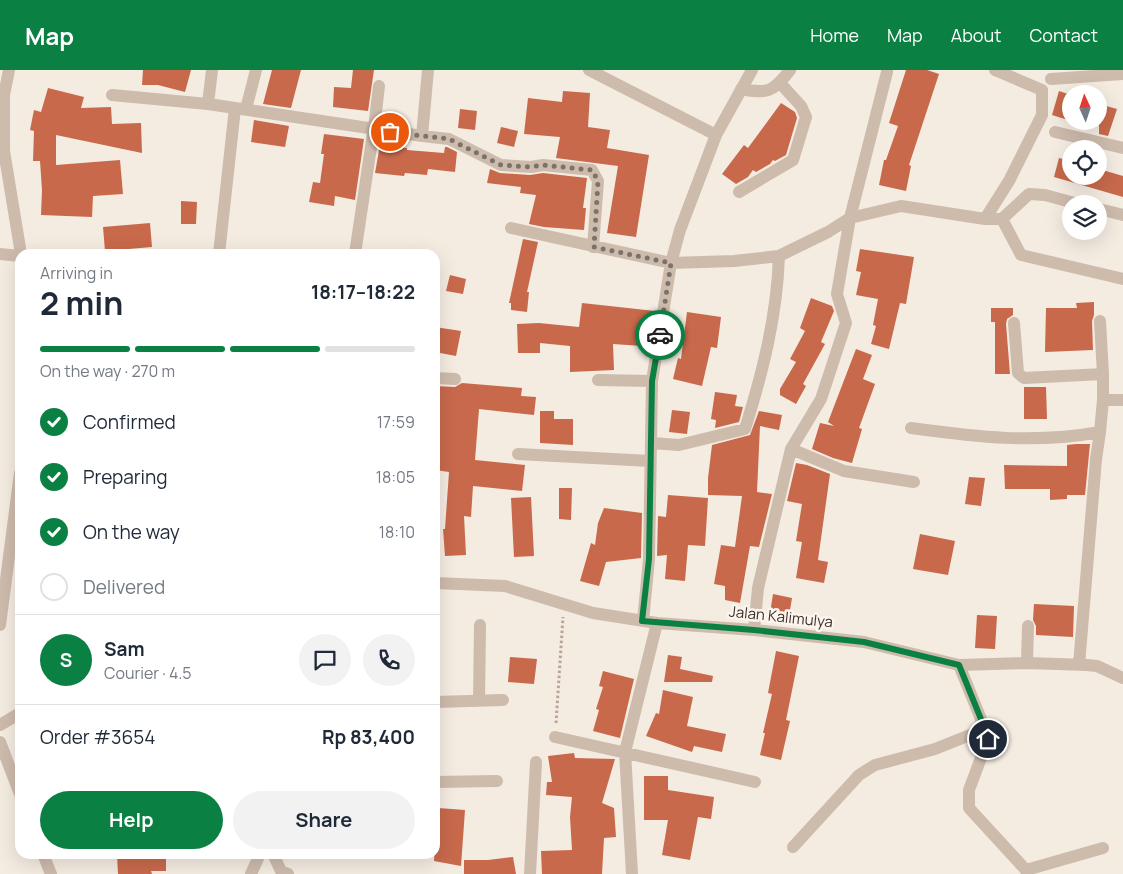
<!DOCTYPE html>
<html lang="en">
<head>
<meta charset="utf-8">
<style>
  body { margin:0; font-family:Manrope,sans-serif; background:#f2f2f3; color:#1f2937; height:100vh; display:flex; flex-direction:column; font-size:19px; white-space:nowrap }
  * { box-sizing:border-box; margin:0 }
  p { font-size:16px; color:#747a83 }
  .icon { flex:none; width:28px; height:28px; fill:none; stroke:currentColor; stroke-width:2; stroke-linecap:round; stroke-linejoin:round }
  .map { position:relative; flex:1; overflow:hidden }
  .sheet { position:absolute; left:15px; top:179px; width:425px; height:610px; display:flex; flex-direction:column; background:#fff; border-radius:15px; box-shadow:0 5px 20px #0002 }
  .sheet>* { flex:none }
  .needle { width:32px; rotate:357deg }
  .buttons { position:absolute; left:1062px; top:15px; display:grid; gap:10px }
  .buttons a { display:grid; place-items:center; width:45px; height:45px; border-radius:50%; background:#fff; box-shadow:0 5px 20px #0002; font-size:25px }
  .pin { position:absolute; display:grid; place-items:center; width:42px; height:42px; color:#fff; margin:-21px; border:2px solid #fff; border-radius:50%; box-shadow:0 1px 5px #0007 }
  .courier { position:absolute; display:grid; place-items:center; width:50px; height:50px; margin:-25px; border:4px solid #0b8043; border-radius:50%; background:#fff; color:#222; box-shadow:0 1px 6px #0007 }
  .headline em { font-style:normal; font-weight:700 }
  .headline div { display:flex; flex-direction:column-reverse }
  .headline { display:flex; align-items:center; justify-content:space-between; height:85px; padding:0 25px }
  h1 { font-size:32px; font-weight:700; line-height:38px }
  .bar { display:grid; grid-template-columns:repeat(4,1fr); gap:8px 5px; align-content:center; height:60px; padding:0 25px }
  .bar i { height:6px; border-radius:4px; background:#e0e1e3 }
  .bar .current { background:#0b8043 }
  .bar p { grid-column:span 4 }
  .line { display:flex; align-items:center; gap:12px; padding:0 25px; border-top:1px solid #e0e1e3 }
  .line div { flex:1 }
  .round { display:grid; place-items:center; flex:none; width:52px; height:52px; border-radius:26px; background:#f2f2f3 }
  ol { padding:0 25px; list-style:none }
  li { display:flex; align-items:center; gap:15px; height:55px }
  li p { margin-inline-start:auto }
  li .icon { padding:5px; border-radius:50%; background:#0b8043; color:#fff; stroke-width:4 }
  li:last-child { color:#747a83 }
  li i { width:28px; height:28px; border:2px solid #e0e1e3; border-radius:50% }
  .cta { display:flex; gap:10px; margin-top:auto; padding:10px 25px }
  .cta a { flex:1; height:58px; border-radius:30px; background:#0b8043; color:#fff; font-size:20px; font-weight:700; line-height:58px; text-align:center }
  .cta a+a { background:#f2f2f3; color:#1f2937 }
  header { display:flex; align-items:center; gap:30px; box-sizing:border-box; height:70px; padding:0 25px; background:#0b8043; color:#fff }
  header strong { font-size:24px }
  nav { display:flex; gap:28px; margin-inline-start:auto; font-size:18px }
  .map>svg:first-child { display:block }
</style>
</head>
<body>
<header>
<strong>Map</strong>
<nav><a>Home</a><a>Map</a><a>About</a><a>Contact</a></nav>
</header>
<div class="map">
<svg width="1123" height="804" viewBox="0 0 1123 804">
  <rect width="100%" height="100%" fill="#f4ebe1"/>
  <path fill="#c8694b" d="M143 0H191L185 22 158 15H142Z
    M272 0H301L291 38 263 34Z
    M353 0H374L368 41 333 37 334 17 351 18Z
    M906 0H927L939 4 909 95 911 96 906 121 879 115 884 90H886L898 56 889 53Z
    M48 18 84 27 81 38 111 37 112 54 141 53 142 83 56 65V95L120 90 123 124 93 126 92 147 41 145 42 120 40 91H33L34 61 30 60 34 40 41 42Z
    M563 21 590 23 588 57 610 60 607 78 649 85 636 167 607 163 618 96 556 88 560 67 524 64 528 28 562 32Z
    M1059 21 1071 25V51L1052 45Z
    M781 33 795 42 797 48 786 85 775 91 773 90 770 94 756 102 753 100 748 107 736 114 722 104 744 75 748 78Z
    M1099 34 1117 39 1108 66 1099 64Z
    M460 39 477 41 475 60 458 58Z
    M254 50 289 56 285 77 251 72Z
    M501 57 518 61 514 77 497 73Z
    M324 64 364 69 355 130 335 126 334 136 309 132 313 112 320 113 324 84H321Z
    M380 75 407 78V80L444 83 445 77H447L457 82 455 102 428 99 427 105 405 103 404 106 375 103Z
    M1059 88 1071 91V106H1099V99L1123 106V127L1054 107Z
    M490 99 500 103 530 105 543 103 587 108 583 138H586L584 160 544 157 529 154 536 125 520 123 521 117 487 113Z
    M181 131 197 132 196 154H181Z
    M150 153 152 177 105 181 103 157Z
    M523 169 538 172 527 222H529L527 242 511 240V233H509Z
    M860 179 914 187 906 234 900 233 889 279 871 274 876 256 873 255 878 229 856 225 861 202 856 201Z
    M450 205 466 209 463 224 446 221Z
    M811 228 832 236 834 241 821 272 825 274 803 314 806 316 796 334 780 325V319L796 292 790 289 805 261 800 258Z
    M1094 232V245L1092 251 1093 280 1045 282 1046 238H1077L1076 233Z
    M582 233 655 241 651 266 643 265 642 276 613 274 614 300 570 302V276L540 273V283H518L517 254 539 253 579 257Z
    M991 238H1013V245L1007 249 1006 254 1010 304H995V252H991Z
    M687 242 721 247 717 278 711 277 702 316 673 309 678 288 681 289Z
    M435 257 461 261 456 286 435 282Z
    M856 279 872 285 863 309 875 314 859 358 862 359 852 393 833 388 812 379 820 353 834 356 828 352Z
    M462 313 522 318 521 326 536 327 534 345 479 339 475 390 525 395 522 421 473 416 471 447 464 446 466 485 445 486 443 459H445L449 402 435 400V316L455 317Z
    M1024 317H1046L1047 349H1024Z
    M715 322 737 325 735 336 743 337 739 352 715 358 716 350 711 349Z
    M672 340 690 342 687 364 669 362Z
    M540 341H554V349H573V375L540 373Z
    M759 341 782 345 779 360 760 356 757 422 772 424 759 477 750 476 740 533 725 530V516L714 514 721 475 735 477 742 426 708 425V408L712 375 750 365Z
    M1076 374H1090L1085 425H1067V429L1050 430V419H1005L1004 395 1067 396V375Z
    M796 393 807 395 830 404 818 490 828 492 824 513 796 508 802 472 796 471 802 434 787 431Z
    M969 407 985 408 981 436 965 434Z
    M559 418H572L571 450 559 449Z
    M668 425 708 428 705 476 688 475 685 511 665 509 667 485 657 486 658 446 666 447Z
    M531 427 534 486 514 487 511 428Z
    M604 438 642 443 641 488 606 492 599 516 580 511 591 473 595 475 598 453Z
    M920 464 955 471 948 505 913 499Z
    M773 524 792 528 789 546 770 543Z
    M1034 534 1074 536 1073 567 1036 565V556L1033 550Z
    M977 545 997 546 995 579 975 578Z
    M776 581 799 586 786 650 790 651 781 690 760 685 765 663H763L772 624 768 623Z
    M668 585 682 587 680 599 713 606 712 612H664Z
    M510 587 537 589 534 614 508 612Z
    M603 601 634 609 620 668 593 661 599 640 596 639 603 617 599 616Z
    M663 620 693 627 687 656 726 664 722 682 694 676 692 682 646 666 656 643 659 644Z
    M574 683 575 688 615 689 602 733 614 738 616 767 604 768 602 804H542L541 781 572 780 570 747 572 727 546 725 547 712H552L548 686Z
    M644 706H668V720L714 727 711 749 698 747 690 790 662 785 668 750H644Z
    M438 738 465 740 461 796 434 791Z
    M117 784H166V801H151L152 804H118Z
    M513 787 516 804H464V790H488Z"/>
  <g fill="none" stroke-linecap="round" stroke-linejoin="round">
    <path stroke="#b9a596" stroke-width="3" stroke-dasharray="2.5 2.5" stroke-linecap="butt" d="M556 653 563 547"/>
    <path stroke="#cdbbac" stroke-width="12" d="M9 0 4 25V81L21 184
      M589 0 716 65
      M1051 9 1123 4
      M741 19C768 24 773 22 790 0
      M112 25 208 34 422 66 428 0
      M208 34 212 0
      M246 39 256 0
      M1055 62 1123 78
      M422 66 449 69 501 95 531 97 543 95 592 100 598 111 593 177
      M739 122 793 90 806 47 801 36 780 13
      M1099 139 1123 145
      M985 149 1009 111 1042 45V20L995 0
      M1002 149 1021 185 1123 209
      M511 158 671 193 734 191 779 186 828 162 850 148 901 136 985 149H1002L1029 124 1045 125 1078 134
      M0 184 20 186
      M219 184 235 38
      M355 184 375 50 379 16
      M1100 251 1103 304
      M1014 253 1018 303 1024 308 1103 304V330L1100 362
      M435 308 455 309
      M598 310 652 311
      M1103 330H1123
      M911 358C977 367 1034 374 1100 362L1096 389 1079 595
      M651 373 679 375 745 359C763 301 777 246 779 186
      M791 379 844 401 914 412
      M518 384 650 391
      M435 513 505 516 593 543 657 553 754 560 864 572 959 595 1027 593 1087 595 1097 596 1123 608
      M643 551 649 489 652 311 671 193 680 160 716 65 752 0
      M0 555 20 403
      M754 560 758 518 791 379 821 329 846 253 837 224 850 148 887 2
      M1027 593 1028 556
      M959 595 985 659 988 669 969 720V738L1026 800 1027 804
      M479 631 480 555
      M435 632 503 630
      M0 655 20 643
      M555 667 755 712
      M0 672 20 724
      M435 712 497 711
      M793 777 859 705 875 695 935 679 985 659
      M43 784 51 804
      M273 784 281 801 288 804
      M1026 800 1103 778
      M251 804 260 784
      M530 804 536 692
      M632 804 625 682 657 553"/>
  </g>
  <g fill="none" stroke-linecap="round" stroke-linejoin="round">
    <path stroke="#7c716b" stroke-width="5" stroke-dasharray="0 9" d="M390 62 449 69 501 95 531 97 543 95 592 100 598 111 594 177 671 193 660 265"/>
    <path stroke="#0b8043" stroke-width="6" d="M660 265 652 311 649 489 642 551 754 560 864 572 959 595 985 659 988 669"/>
  </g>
  <g text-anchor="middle" stroke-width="5" stroke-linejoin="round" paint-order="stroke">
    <g font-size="15" fill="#3b302b" stroke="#fbf5ee">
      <text transform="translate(781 547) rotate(6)" y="5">Jalan Kalimulya</text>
    </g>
  </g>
</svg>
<div class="buttons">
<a><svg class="needle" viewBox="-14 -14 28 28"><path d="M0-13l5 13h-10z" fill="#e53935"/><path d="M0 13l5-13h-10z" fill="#747a83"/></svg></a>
<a><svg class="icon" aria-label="locate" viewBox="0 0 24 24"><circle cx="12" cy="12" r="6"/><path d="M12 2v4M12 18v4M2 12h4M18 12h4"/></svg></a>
<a><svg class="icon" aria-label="layers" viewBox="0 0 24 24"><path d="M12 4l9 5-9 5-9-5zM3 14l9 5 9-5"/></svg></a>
</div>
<div class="pin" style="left:390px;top:62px;background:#ea580c"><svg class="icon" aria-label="bag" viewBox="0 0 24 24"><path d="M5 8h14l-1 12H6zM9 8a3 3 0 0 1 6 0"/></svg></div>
<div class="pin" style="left:988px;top:669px;background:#1f2937"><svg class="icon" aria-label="home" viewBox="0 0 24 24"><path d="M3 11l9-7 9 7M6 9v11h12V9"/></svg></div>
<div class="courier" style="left:660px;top:265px"><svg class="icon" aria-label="car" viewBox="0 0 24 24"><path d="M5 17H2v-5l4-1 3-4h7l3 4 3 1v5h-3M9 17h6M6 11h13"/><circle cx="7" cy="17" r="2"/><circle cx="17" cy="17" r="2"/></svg></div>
<section class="sheet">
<div class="headline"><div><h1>2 min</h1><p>Arriving in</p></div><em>18:17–18:22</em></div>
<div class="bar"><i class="current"></i><i class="current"></i><i class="current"></i><i></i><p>On the way · 270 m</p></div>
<ol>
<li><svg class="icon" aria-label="check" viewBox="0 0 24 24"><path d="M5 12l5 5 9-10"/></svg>Confirmed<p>17:59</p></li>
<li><svg class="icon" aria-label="check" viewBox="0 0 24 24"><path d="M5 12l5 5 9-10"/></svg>Preparing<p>18:05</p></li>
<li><svg class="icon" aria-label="check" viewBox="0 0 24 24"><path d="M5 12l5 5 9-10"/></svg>On the way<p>18:10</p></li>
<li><i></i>Delivered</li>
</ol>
<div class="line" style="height:90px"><b class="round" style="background:#0b8043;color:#fff">S</b><div><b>Sam</b><p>Courier · 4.5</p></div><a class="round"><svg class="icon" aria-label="chat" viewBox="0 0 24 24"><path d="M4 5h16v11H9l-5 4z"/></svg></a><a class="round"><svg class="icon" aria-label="phone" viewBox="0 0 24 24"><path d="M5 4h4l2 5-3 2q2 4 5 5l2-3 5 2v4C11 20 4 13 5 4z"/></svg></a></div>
<div class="line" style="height:65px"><div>Order #3654</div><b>Rp 83,400</b></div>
<div class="cta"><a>Help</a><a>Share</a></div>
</section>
</div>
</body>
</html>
